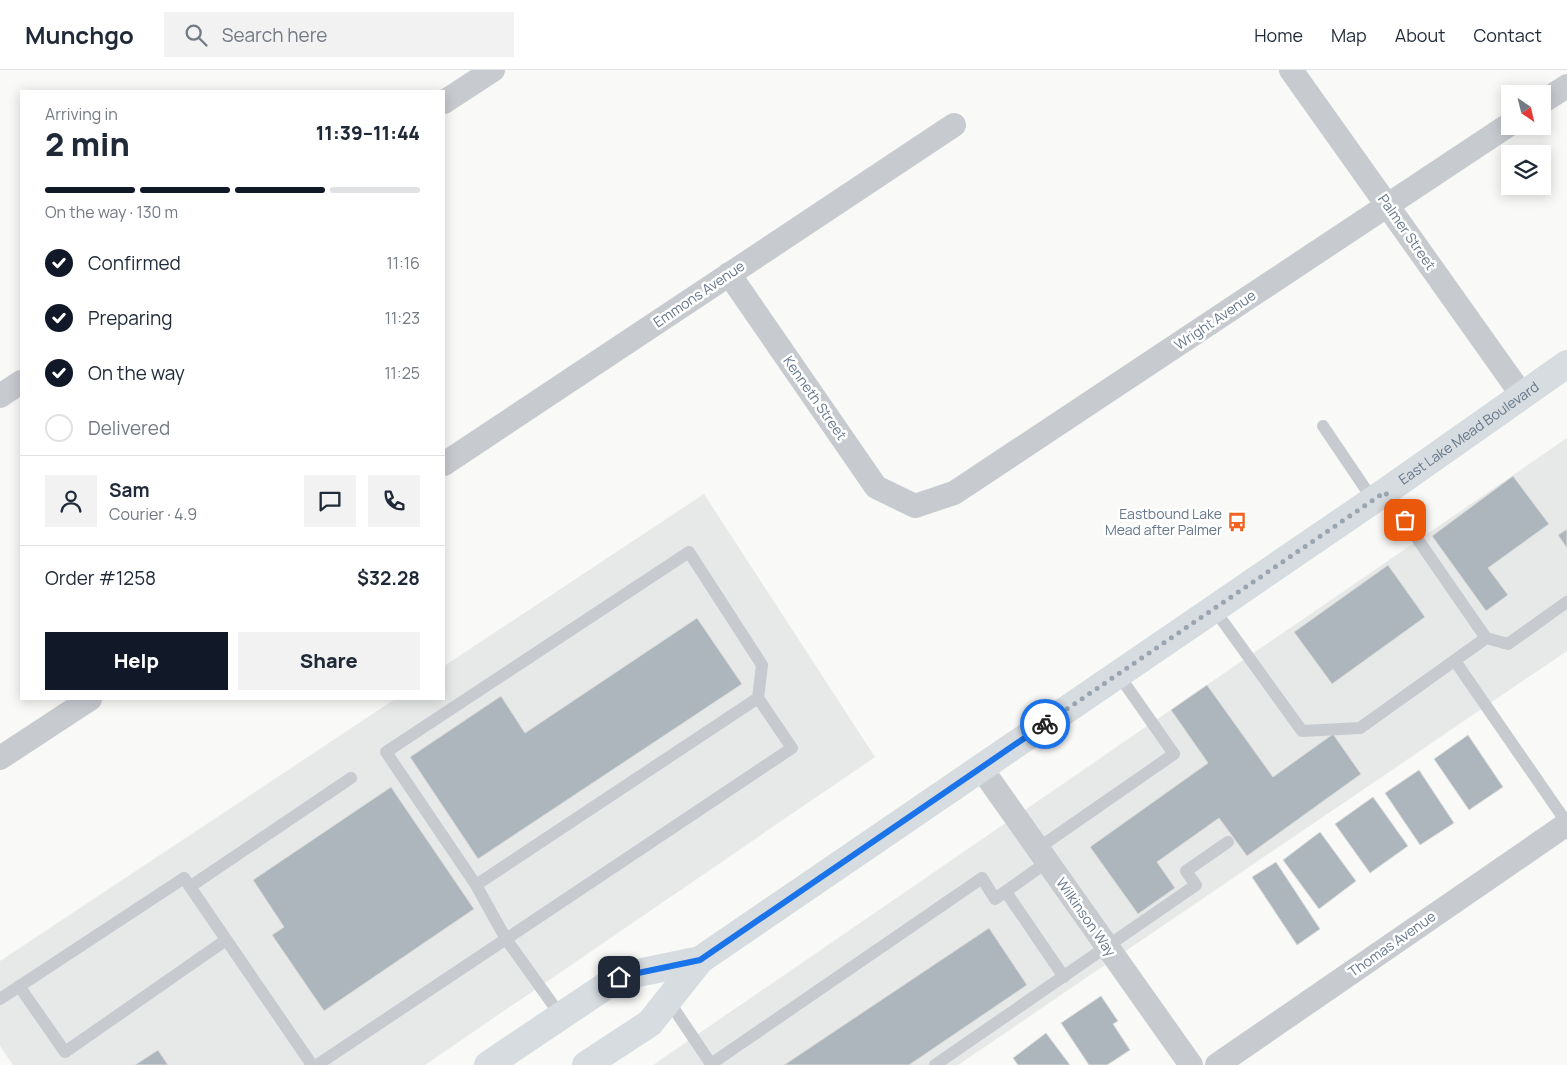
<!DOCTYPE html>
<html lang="en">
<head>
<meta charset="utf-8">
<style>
  body { margin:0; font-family:Manrope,sans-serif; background:#f2f2f3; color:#1f2937; height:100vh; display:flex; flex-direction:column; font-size:19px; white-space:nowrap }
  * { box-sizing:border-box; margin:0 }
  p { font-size:16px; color:#747a83 }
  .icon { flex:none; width:28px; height:28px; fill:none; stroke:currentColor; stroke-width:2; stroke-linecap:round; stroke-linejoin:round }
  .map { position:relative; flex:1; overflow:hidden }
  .side { position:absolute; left:20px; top:20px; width:425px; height:610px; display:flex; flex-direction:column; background:#fff; border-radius:0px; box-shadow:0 2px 12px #0003 }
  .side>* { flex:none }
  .needle { width:32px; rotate:145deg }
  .controls { position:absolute; left:1501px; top:15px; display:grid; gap:10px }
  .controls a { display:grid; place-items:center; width:50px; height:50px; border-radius:0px; background:#fff; box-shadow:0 2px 12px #0003; font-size:25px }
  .pin { position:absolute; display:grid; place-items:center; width:42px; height:42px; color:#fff; margin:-21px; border-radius:10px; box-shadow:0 2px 8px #0006 }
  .courier { position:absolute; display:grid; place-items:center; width:50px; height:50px; margin:-25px; border:4px solid #1a73e8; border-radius:50%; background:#fff; color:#222; box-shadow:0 1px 6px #0007 }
  .headline em { font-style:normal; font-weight:800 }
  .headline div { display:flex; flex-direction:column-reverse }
  .headline { display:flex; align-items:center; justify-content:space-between; height:85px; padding:0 25px }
  h1 { font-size:32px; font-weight:800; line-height:38px }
  .bar { display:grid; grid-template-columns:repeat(4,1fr); gap:8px 5px; align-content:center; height:60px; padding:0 25px }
  .bar i { height:6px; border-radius:4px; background:#e0e1e3 }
  .bar .selected { background:#111827 }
  .bar p { grid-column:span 4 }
  .line { display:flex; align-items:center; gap:12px; padding:0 25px; border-top:1px solid #e0e1e3 }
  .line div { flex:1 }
  .round { display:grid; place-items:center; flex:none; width:52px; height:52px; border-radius:0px; background:#f2f2f3 }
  ol { padding:0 25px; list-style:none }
  li { display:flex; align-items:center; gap:15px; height:55px }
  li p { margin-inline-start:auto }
  li .icon { padding:5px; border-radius:50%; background:#111827; color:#fff; stroke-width:4 }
  li:last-child { color:#747a83 }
  li i { width:28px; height:28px; border:2px solid #e0e1e3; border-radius:50% }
  .action { display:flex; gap:10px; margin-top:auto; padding:10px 25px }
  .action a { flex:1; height:58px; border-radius:0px; background:#111827; color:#fff; font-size:20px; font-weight:800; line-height:58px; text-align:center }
  .action a+a { background:#f2f2f3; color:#1f2937 }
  header { display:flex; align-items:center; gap:30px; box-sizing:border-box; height:70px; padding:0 25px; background:#fff; border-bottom:1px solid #e0e1e3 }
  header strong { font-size:24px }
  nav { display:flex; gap:28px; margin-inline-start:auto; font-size:18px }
  .search { width:350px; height:45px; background:#f2f2f3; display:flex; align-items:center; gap:12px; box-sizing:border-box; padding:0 18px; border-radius:0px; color:#747a83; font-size:19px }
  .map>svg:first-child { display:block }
</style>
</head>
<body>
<header>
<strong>Munchgo</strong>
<div class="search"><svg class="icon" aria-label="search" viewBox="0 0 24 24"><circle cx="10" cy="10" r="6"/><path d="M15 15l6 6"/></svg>Search here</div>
<nav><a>Home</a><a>Map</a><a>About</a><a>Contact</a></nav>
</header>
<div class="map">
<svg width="1567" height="995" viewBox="0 0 1567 995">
  <rect width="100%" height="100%" fill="#f9faf7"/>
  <path fill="#e7e9e8" d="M1567 368V581L958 995H653Z
    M704 424 875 687 425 995H13L0 976V891L395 629H444V596Z"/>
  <path fill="#adb5bd" stroke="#dbdcd9" d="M1513 406 1549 454 1488 498 1508 525 1486 541 1432 466Z
    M1567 459V478L1558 465Z
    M1388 495 1425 547 1332 614 1294 562Z
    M697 548 742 614 478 789 410 687 501 626 525 663Z
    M1207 615 1273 707 1333 664 1361 704 1247 786 1219 748 1157 792 1175 818 1138 844 1090 777 1208 693 1171 640Z
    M1468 665 1503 717 1469 740 1434 689Z
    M1419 700 1454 753 1420 775 1385 723Z
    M391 717 474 839 324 941 272 865 284 857 253 810Z
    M1373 727 1408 776 1370 803 1335 754Z
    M1320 762 1356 811 1319 839 1283 790Z
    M1276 792 1320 859 1297 875 1252 807Z
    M989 858 1027 915 909 995H784Z
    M1101 926 1118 951 1113 954 1130 980 1107 995H1089L1061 953Z
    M1046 963 1070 995H1018L1013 988Z
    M158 980 168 995H135Z"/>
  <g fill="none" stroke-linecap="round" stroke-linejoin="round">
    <path stroke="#c7cacf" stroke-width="12" d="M1323 356 1373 430
      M1214 539 1302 661 1360 658 1486 568 1385 422
      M1486 568 1508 574 1567 532
      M1455 591 1567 753
      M758 628 792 678 506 869 476 815Z
      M1037 779 1174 684 1118 604
      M476 815 386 682 689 482 762 595 758 628
      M191 816 351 708
      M1006 822 1064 907
      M19 916 65 982 226 870
      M0 929 184 808 312 995
      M668 930 711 994 982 808 995 829 1047 792
      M317 995 506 869 561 946
      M935 995 1196 815 1186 801 1228 772"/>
    <path stroke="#c7cacf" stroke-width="24" d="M1291 0 1522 325
      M444 32 493 0
      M1542 32 1567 16
      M729 204 876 417 915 436 954 423 1510 54
      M0 326 21 312
      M444 394 954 55
      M0 688 90 629
      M981 698 1191 995
      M1217 995 1567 754"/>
    <g stroke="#d6dce0" stroke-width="28">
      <path d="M488 995 619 907 700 890"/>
      <path id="s1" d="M586 995 650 953 700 890 1385 422 1567 294"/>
    </g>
  </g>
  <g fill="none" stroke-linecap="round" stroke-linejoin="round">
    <path stroke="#99a5b1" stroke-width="5" stroke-dasharray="0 9" d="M1045 654 1385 422 1405 450"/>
    <path stroke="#1a73e8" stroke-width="6" d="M619 907 700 890 1045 654"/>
  </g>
  <defs>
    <symbol id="bus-bare" viewBox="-9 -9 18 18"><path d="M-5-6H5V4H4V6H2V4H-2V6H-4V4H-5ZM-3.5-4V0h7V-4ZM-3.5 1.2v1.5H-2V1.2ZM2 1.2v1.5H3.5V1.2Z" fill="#f2611f" stroke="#fff" stroke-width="2.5" paint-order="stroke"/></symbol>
  </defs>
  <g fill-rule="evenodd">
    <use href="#bus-bare" x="1223" y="438" width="28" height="28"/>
  </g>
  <g text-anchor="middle" stroke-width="5" stroke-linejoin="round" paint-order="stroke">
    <g font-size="14" fill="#66778b" stroke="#fff">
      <text transform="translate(1407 162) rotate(55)" y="5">Palmer Street</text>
      <text transform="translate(699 224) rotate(-34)" y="5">Emmons Avenue</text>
      <text transform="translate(1215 250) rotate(-34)" y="5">Wright Avenue</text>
      <text transform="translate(815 328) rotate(55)" y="5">Kenneth Street</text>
      <text dy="5" stroke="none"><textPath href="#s1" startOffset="1089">East Lake Mead Boulevard</textPath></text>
      <text transform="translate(1086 847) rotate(55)" y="5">Wilkinson Way</text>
      <text transform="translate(1392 874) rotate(-35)" y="5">Thomas Avenue</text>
    </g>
    <g font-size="14" fill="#66778b" stroke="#fff" text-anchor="end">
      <text x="1222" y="449">Eastbound Lake<tspan x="1222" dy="16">Mead after Palmer</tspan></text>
    </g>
  </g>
</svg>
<div class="controls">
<a><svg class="needle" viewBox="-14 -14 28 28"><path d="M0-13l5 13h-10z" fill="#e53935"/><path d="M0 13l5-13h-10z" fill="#747a83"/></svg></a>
<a><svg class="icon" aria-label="layers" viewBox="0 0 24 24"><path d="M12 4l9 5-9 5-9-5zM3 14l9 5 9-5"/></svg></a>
</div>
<div class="pin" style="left:1405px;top:450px;background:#ea580c"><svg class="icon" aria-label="bag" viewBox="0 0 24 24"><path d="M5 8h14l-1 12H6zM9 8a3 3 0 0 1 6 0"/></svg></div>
<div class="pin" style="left:619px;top:907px;background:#1f2937"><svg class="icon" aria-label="home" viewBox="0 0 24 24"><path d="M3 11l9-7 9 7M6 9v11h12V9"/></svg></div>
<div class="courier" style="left:1045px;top:654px"><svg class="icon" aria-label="bike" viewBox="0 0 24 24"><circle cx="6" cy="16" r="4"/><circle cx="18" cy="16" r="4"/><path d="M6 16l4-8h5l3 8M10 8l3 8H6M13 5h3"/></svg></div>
<section class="side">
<div class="headline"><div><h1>2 min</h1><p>Arriving in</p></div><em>11:39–11:44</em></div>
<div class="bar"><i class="selected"></i><i class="selected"></i><i class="selected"></i><i></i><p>On the way · 130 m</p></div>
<ol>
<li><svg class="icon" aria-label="check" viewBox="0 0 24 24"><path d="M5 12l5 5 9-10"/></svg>Confirmed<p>11:16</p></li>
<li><svg class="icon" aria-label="check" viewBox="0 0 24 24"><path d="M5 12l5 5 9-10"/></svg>Preparing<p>11:23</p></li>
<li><svg class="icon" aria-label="check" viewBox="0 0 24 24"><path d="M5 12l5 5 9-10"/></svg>On the way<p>11:25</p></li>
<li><i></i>Delivered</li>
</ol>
<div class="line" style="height:90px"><a class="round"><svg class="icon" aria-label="person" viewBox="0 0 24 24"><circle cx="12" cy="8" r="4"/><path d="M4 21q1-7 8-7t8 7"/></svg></a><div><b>Sam</b><p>Courier · 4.9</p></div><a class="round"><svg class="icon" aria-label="chat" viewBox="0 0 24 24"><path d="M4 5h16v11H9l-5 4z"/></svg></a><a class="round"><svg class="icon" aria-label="phone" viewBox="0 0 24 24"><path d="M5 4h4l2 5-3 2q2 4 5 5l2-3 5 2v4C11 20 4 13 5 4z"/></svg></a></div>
<div class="line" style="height:65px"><div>Order #1258</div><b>$32.28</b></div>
<div class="action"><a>Help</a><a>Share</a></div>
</section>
</div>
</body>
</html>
